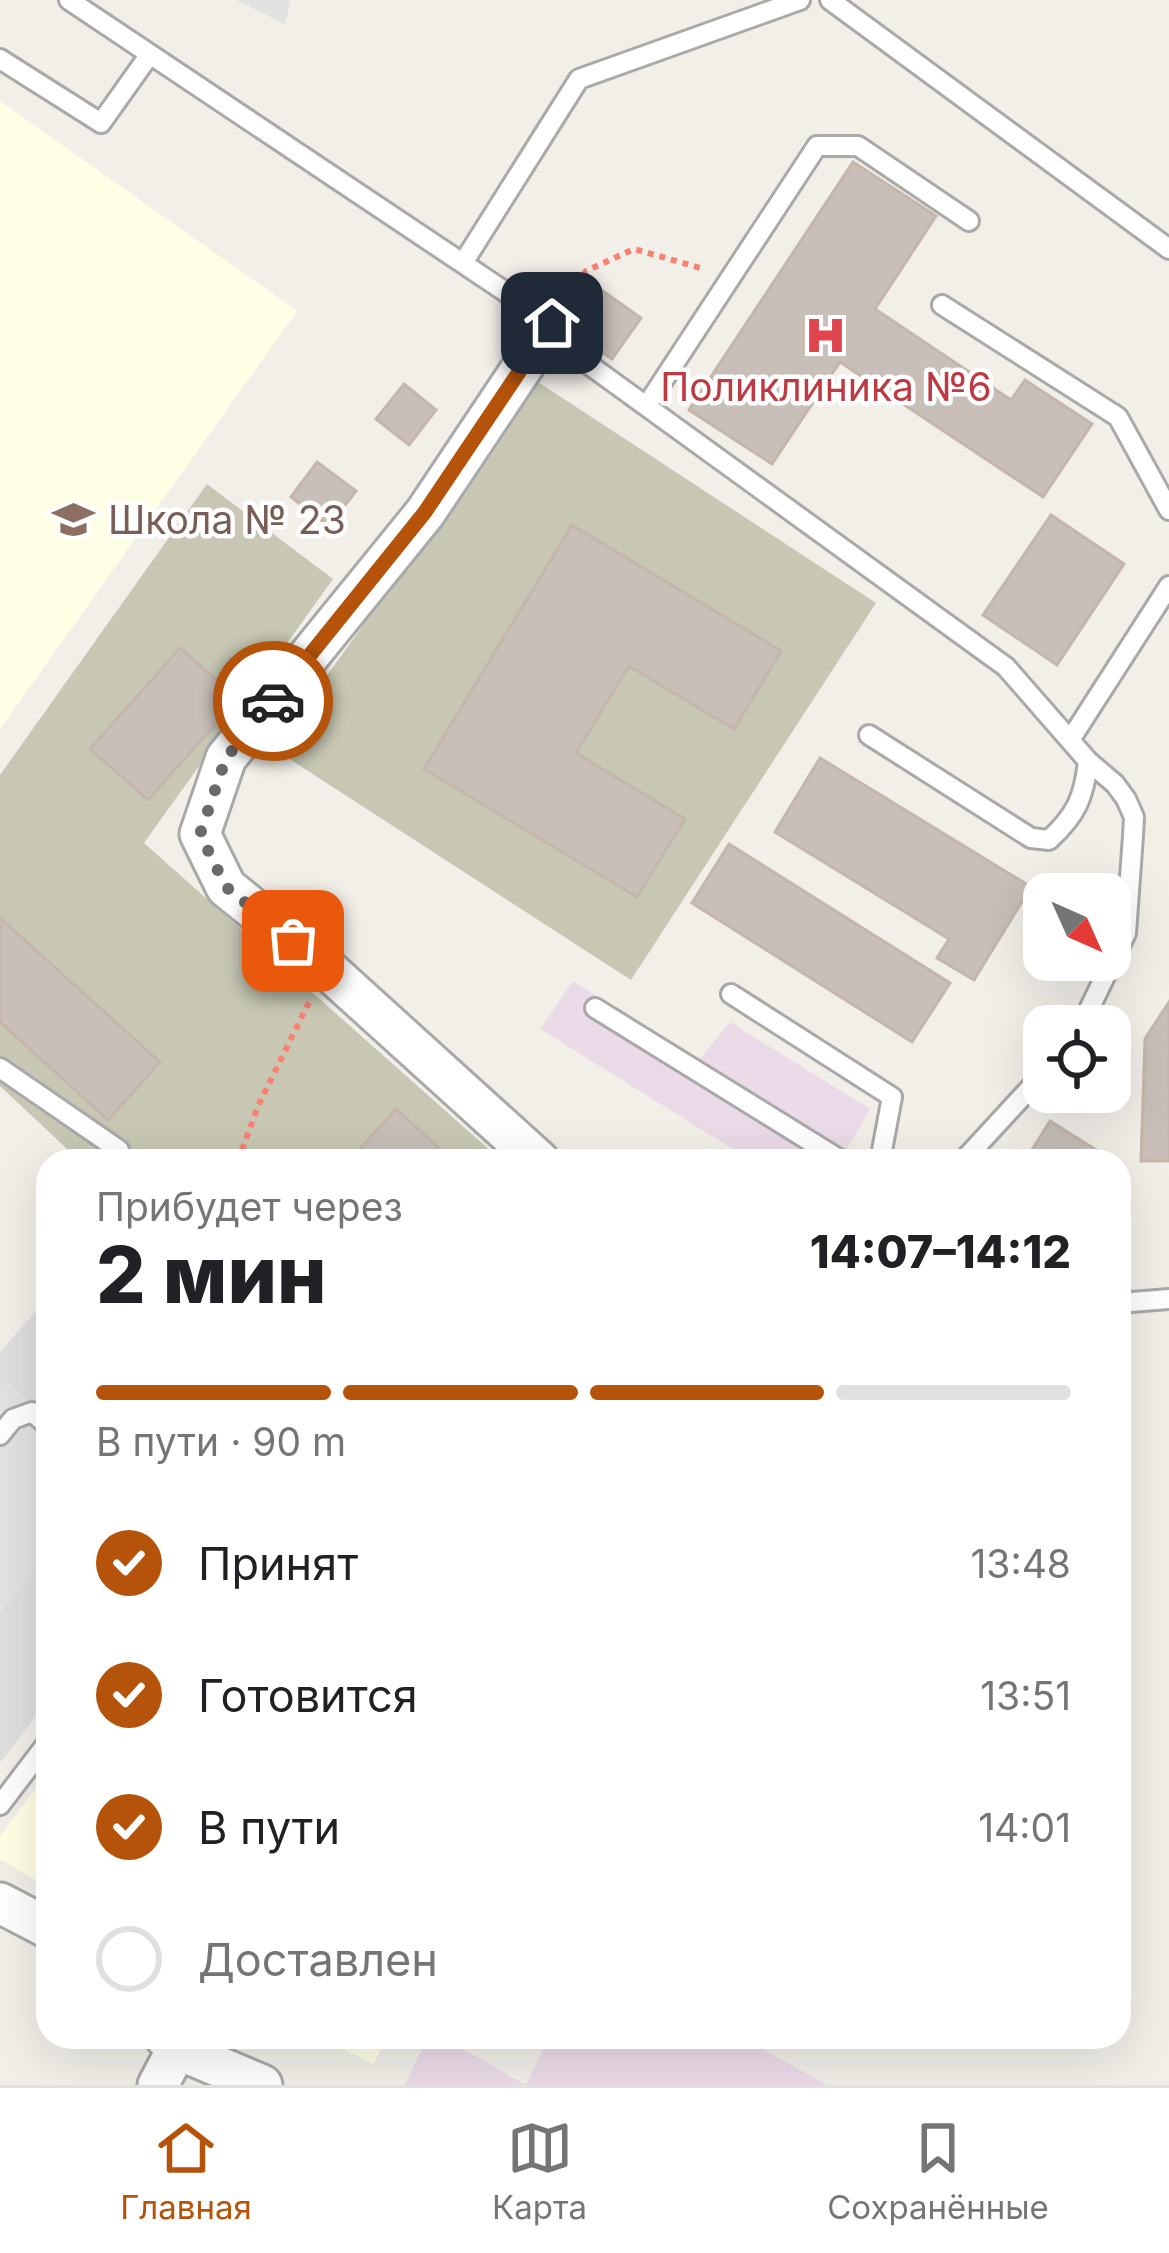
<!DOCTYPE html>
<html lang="ru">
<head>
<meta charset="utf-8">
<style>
  body { margin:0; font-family:Inter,sans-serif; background:#f6f6f6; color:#202124; height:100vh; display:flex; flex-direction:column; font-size:45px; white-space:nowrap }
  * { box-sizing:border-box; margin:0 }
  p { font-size:39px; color:#757577 }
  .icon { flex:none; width:66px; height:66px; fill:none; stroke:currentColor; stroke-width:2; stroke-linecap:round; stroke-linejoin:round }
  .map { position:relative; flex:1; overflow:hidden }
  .sheet { position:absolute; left:36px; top:1149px; width:1095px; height:900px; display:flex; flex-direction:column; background:#fff; border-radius:36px; box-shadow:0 12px 48px #0002 }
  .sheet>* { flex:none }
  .needle { width:78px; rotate:135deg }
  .controls { position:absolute; left:1023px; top:873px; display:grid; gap:24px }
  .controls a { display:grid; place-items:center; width:108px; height:108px; border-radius:24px; background:#fff; box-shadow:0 12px 48px #0002; font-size:60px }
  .pin { position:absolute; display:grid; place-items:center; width:102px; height:102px; color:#fff; margin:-51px; border-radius:24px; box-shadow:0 6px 18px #0006 }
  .courier { position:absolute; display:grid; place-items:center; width:120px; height:120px; margin:-60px; border:9px solid #b45309; border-radius:50%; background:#fff; color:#222; box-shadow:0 3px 15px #0007 }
  .overview em { font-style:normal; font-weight:800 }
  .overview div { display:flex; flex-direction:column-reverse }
  .overview { display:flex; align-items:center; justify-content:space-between; height:204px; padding:0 60px }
  h1 { font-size:78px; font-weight:800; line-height:90px }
  .bar { display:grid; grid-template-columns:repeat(4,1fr); gap:18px 12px; align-content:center; height:144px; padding:0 60px }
  .bar i { height:15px; border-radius:9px; background:#e0e0e0 }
  .bar .current { background:#b45309 }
  .bar p { grid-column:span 4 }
  ol { padding:0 60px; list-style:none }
  li { display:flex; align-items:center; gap:36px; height:132px }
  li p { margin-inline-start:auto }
  li .icon { padding:12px; border-radius:50%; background:#b45309; color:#fff; stroke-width:4 }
  li:last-child { color:#757577 }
  li i { width:66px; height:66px; border:6px solid #e0e0e0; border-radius:50% }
  .menu { display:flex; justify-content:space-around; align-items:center; height:168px; border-top:3px solid #e0e0e0; background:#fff; font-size:33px; color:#757577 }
  .menu a { display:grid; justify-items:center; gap:6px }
  .menu .current { color:#b45309 }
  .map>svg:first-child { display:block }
</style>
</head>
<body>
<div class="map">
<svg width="1169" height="2085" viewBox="0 0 1169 2085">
  <rect width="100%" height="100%" fill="#f2efe9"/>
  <path fill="#e0dfdf" d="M37 1310 48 1321V1700L0 1763V1352Z"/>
  <path fill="#ebdbe8" d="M573 981 698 1061 730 1022 870 1109 840 1161H752L540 1029Z
    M427 2037H442L526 2085H405Z
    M549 2037H741L827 2085H526Z"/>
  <path fill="#ffffe5" d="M0 101 297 311 0 729Z
    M48 1772V1888L0 1859V1836Z
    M319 2037H388L373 2064Z"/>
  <path fill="#c7c7b4" d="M538 382 876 603 631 980 274 749Z
    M207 484 333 579 144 843 502 1161H80L0 1086V775Z"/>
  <path fill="#e2e2e2" d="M236 0H291L285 24Z
    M5 1380 48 1418V1492L37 1506 48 1515V1553L0 1613V1386Z"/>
  <path fill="#c7bfb8" stroke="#c4b6ab" stroke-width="3" d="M853 162 936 216 875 309 1011 400 1025 380 1092 424 1043 497 840 362 772 464 689 410Z
    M593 284 641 318 612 359 564 326Z
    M404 384 436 410 409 445 376 419Z
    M317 462 356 491 329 526 291 497Z
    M1051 515 1124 564 1057 665 983 615Z
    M572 525 781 651 734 729 629 666 576 753 685 819 637 897 424 769Z
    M180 648 238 699 148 800 90 749Z
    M820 758 1031 887 974 980 937 958 949 939 775 832Z
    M729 844 950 983 912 1042 692 903Z
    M0 918 160 1062 108 1120 0 1022Z
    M1169 1002V1161H1141L1145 1039Z
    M396 1109 453 1161H349Z
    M1050 1121 1109 1158 1107 1161H1025Z"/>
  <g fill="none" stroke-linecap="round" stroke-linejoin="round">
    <defs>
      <path id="lane" d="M69 0 552 323 566 348 1006 667 1088 761C1084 798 1076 815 1049 840L1031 838 869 735
        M830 0 1169 249
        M0 59 101 123 150 54
        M463 263 579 79 800 0
        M942 305 1118 417 1169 510
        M647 405 817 146H858L969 221
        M1070 740 1169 586
        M731 994 892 1097 880 1161
        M595 1008 842 1161
        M1081 1026 1126 933 1133 836 1134 817 1126 799 1115 784 1088 761
        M0 1068 119 1150
        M963 1161 1044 1073
        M1119 1303 1169 1299
        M0 1435 13 1419 32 1412 48 1426
        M0 1805 48 1742"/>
      <path id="street" d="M539 1161 326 968 226 887 200 834 226 758 425 513 552 323
        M0 1903 48 1928
        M165 2037 177 2049 262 2085
        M158 2085 177 2049"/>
    </defs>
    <use href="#lane" stroke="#a9a9a9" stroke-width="24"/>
    <use href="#street" stroke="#a9a9a9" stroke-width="45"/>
    <path stroke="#fa8072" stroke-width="6" stroke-dasharray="6 6" stroke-linecap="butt" d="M570 295 586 271 634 249 704 269
      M238 1161 258 1106 311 998"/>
    <use href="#lane" stroke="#fff" stroke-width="18"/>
    <use href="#street" stroke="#fff" stroke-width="39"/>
  </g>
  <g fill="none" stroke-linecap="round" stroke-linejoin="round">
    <path stroke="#6b6a68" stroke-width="12" stroke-dasharray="0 21.6" d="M273 701 226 758 200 834 226 887 293 941"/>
    <path stroke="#b45309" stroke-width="15" d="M273 701 425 512 552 323"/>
  </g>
  <defs>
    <symbol id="hospital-bare" viewBox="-9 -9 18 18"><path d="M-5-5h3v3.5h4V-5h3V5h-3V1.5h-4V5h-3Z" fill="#e0444e" stroke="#fff" stroke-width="2.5" paint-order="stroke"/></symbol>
    <symbol id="school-bare" viewBox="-9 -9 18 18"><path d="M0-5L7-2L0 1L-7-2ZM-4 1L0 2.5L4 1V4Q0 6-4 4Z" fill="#8d6e63" stroke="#fff" stroke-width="2.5" paint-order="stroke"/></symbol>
  </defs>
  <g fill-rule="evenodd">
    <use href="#hospital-bare" x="796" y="306" width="59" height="59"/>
    <use href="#school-bare" x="44" y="490" width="59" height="59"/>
  </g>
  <g text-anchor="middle" stroke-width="9" stroke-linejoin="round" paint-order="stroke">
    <g font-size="39" fill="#be3a42" stroke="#fff">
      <text x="826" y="401">Поликлиника №6</text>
    </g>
    <g font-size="39" fill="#785e54" stroke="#fff" text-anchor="start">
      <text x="108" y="534">Школа № 23</text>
    </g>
  </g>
</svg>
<div class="controls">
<a><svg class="needle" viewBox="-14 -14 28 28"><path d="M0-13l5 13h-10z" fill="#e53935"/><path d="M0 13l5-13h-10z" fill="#757577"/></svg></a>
<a><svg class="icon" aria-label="locate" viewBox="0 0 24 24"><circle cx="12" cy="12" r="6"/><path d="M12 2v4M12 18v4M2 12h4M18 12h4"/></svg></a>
</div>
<div class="pin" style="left:293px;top:941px;background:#ea580c"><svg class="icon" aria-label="bag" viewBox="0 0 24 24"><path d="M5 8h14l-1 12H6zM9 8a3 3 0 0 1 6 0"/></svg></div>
<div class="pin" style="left:552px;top:323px;background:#1f2937"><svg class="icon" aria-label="home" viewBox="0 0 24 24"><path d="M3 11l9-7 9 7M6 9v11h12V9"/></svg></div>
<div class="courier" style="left:273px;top:701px"><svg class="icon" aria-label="car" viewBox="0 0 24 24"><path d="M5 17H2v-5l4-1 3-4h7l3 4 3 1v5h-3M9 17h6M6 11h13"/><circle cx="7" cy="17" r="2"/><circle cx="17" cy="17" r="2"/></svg></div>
<section class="sheet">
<div class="overview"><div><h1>2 мин</h1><p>Прибудет через</p></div><em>14:07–14:12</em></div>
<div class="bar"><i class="current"></i><i class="current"></i><i class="current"></i><i></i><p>В пути · 90 m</p></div>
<ol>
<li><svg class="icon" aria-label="check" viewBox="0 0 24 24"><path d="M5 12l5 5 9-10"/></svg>Принят<p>13:48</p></li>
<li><svg class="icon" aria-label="check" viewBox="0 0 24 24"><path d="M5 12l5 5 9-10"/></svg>Готовится<p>13:51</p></li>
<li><svg class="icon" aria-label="check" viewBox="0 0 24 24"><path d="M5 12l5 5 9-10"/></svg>В пути<p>14:01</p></li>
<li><i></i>Доставлен</li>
</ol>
</section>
</div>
<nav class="menu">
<a class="current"><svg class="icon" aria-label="home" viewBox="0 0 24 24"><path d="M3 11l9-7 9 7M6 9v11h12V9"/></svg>Главная</a>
<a><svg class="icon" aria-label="map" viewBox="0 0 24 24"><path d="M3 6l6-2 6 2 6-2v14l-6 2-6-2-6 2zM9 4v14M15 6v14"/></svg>Карта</a>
<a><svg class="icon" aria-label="saved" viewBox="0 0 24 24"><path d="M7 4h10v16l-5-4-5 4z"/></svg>Сохранённые</a>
</nav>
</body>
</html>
